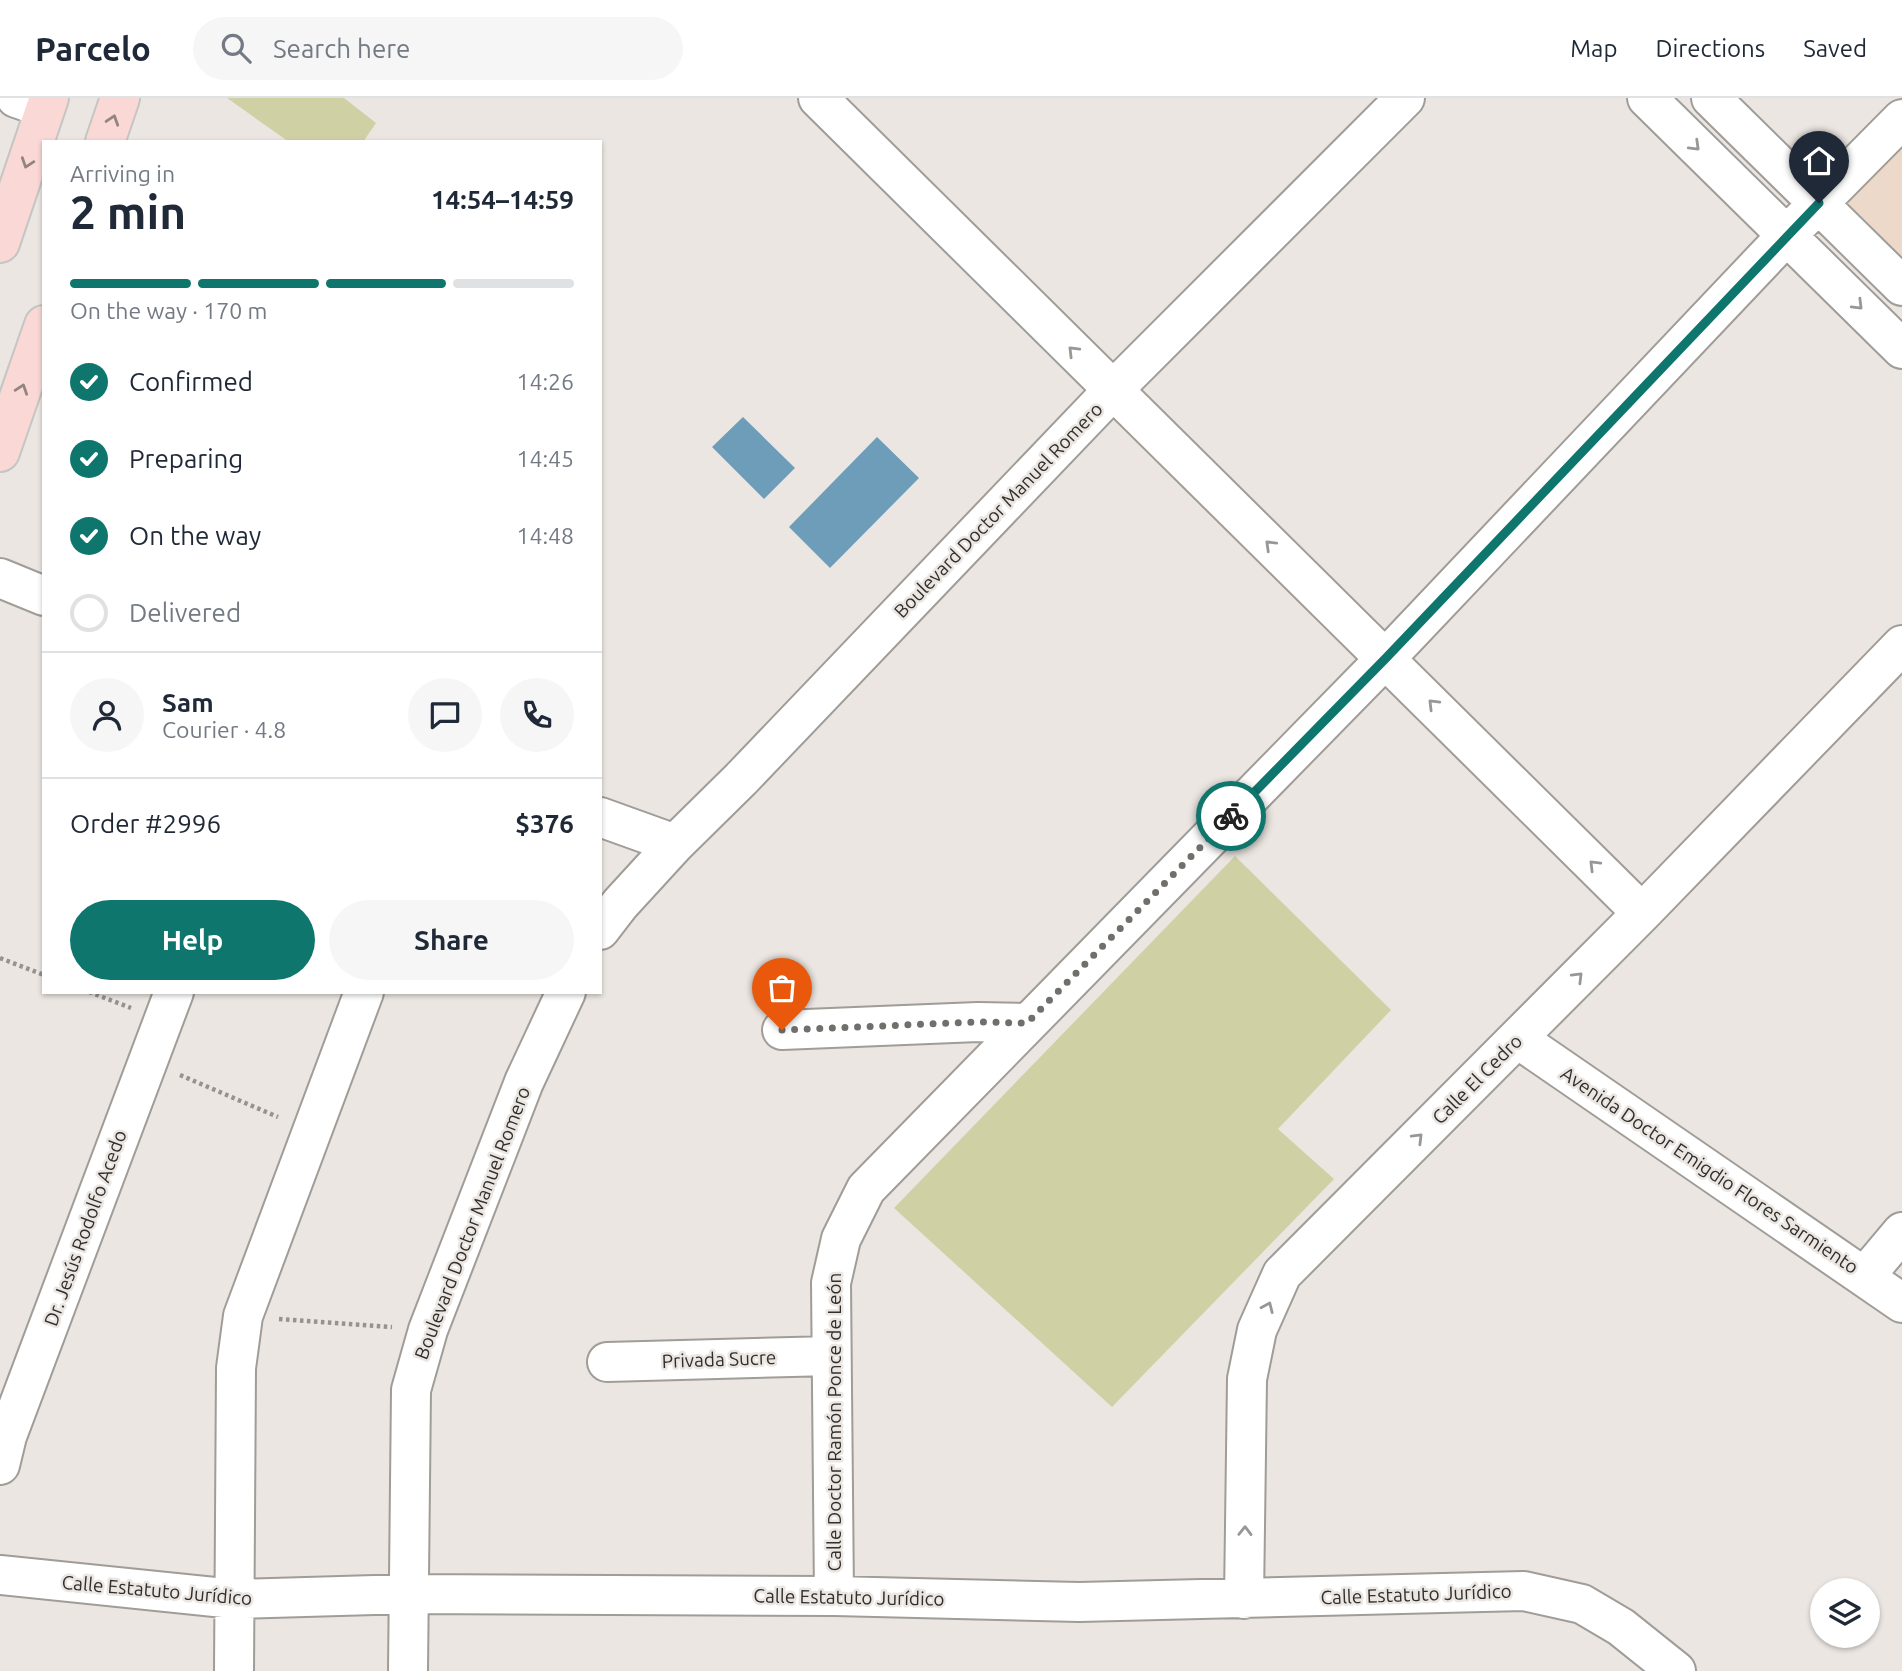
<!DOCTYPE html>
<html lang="en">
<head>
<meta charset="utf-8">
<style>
  body { margin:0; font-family:Ubuntu,sans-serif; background:#f6f6f7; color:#1f2937; height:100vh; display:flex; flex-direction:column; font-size:26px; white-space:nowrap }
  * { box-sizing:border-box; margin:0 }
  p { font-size:23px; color:#747a83 }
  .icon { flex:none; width:38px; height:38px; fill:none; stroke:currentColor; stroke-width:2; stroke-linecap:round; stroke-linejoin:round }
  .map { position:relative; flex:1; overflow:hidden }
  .side { position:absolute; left:42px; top:42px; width:560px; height:854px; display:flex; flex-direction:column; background:#fff; border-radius:0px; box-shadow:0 2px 5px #0004 }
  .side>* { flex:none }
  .buttons { position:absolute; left:1810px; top:1480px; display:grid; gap:14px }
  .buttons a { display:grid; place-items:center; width:70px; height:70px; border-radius:50%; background:#fff; box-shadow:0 2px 5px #0004; font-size:35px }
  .pin { position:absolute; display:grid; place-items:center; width:60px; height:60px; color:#fff; margin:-72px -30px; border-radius:50% 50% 50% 0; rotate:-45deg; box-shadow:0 0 7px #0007 }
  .pin .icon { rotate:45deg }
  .courier { position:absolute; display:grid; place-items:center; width:70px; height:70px; margin:-35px; border:5px solid #0f766e; border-radius:50%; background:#fff; color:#222; box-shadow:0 2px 9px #0007 }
  .headline em { font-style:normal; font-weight:700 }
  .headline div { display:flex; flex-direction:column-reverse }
  .headline { display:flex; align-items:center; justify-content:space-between; height:119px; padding:0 28px }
  h1 { font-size:46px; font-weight:700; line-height:52px }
  .bar { display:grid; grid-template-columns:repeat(4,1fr); gap:10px 7px; align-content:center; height:84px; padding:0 28px }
  .bar i { height:9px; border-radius:5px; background:#e0e1e3 }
  .bar .on { background:#0f766e }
  .bar p { grid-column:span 4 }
  .line { display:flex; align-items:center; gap:18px; padding:0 28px; border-top:2px solid #e0e1e3 }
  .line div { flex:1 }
  .round { display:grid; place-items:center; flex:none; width:74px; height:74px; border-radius:37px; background:#f6f6f7 }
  ol { padding:0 28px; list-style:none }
  li { display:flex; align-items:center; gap:21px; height:77px }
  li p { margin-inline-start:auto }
  li .icon { padding:7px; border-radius:50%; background:#0f766e; color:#fff; stroke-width:4 }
  li:last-child { color:#747a83 }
  li i { width:38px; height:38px; border:4px solid #e0e1e3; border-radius:50% }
  .cta { display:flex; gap:14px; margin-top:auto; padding:14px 28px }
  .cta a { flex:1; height:80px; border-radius:42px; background:#0f766e; color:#fff; font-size:28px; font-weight:700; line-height:80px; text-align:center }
  .cta a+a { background:#f6f6f7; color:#1f2937 }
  header { display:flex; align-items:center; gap:42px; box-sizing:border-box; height:98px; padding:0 35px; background:#fff; border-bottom:2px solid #e0e1e3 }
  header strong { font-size:33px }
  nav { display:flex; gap:38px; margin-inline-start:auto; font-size:24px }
  .search { width:490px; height:63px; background:#f6f6f7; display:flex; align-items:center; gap:18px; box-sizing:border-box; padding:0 24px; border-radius:38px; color:#747a83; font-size:26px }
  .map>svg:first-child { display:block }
</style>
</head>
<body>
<header>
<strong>Parcelo</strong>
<div class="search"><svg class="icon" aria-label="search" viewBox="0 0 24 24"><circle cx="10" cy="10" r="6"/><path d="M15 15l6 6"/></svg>Search here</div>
<nav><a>Map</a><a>Directions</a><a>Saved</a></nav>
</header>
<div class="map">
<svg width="1902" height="1573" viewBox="0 0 1902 1573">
  <rect width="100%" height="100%" fill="#ebe6e1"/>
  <path fill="#ecd9c9" d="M1901 0H1902V164L1820 83Z"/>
  <path fill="#cfd1a5" d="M227 0H344L376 25 363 44H289Z
    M1235 758 1391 912 1278 1031 1334 1081 1112 1309 894 1110Z"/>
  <path fill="#6d9db9" d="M743 319 795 370 764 401 712 349Z
    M877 339 919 380 830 470 789 429Z"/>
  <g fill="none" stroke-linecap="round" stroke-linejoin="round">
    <defs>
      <path id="minor" d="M16 0 45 10
        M818 0 1642 815
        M1647 0 1902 251
        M1711 0 1902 188
        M0 480 44 498
        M600 719 675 746
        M600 832 620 806 675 746 741 681 1113 292 1405 0
        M782 932 978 924 1027 925
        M1518 941 1902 1205
        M1865 1178 1902 1134
        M607 1264 831 1258
        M0 1367 7 1338 174 894
        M0 1477 234 1501 409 1496 834 1498 1079 1504 1524 1493 1582 1506 1621 1529 1676 1573
        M834 1498 831 1185 841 1141 866 1091 1386 560 1787 137 1902 21
        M1244 1501 1247 1281 1257 1232 1282 1176 1642 815 1902 547
        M234 1573 236 1270 243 1218 364 894
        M408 1573 411 1292 428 1232 524 984 566 894"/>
      <path id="major" d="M105 44 120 0
        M0 145 49 0
        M0 354 44 227"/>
    </defs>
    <use href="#minor" stroke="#a09c97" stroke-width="42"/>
    <use href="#major" stroke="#c5c5c4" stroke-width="42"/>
    <path stroke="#95928f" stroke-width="4.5" stroke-dasharray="3.5 3.5" stroke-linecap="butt" d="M0 860 44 877
      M89 894 131 910
      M180 977 278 1019
      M279 1221 392 1229"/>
    <use href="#minor" stroke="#fff" stroke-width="38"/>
    <use href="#major" stroke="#f9d8d5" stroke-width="38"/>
  </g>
  <defs><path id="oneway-chevron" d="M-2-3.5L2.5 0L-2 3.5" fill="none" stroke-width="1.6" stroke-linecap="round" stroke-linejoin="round" transform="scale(1.75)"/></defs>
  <g stroke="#948481">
    <use href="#oneway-chevron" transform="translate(113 22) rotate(-72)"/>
    <use href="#oneway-chevron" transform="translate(27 65) rotate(109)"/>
    <use href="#oneway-chevron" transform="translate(22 291) rotate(-71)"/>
  </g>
  <g stroke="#989796">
    <use href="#oneway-chevron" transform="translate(1695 48) rotate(44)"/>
    <use href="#oneway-chevron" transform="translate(1858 207) rotate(45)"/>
    <use href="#oneway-chevron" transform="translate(1073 253) rotate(-135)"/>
    <use href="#oneway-chevron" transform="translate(1270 447) rotate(-136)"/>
    <use href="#oneway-chevron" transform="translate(1433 606) rotate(-135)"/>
    <use href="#oneway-chevron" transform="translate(1594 767) rotate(-135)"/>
    <use href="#oneway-chevron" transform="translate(1578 879) rotate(-45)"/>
    <use href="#oneway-chevron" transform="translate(1418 1040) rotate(-45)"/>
    <use href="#oneway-chevron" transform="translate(1268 1209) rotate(-66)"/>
    <use href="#oneway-chevron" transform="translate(1245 1433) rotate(-89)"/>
  </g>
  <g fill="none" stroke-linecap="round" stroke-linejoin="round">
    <path stroke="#716f6c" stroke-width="7" stroke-dasharray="0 12.6" d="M782 932 978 924 1027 925 1231 718"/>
    <path stroke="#0f766e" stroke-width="9" d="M1231 718 1386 560 1819 105"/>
  </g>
  <g text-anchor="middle" stroke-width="5" stroke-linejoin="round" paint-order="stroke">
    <g font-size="19" fill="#302f2d" stroke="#ebe6e1">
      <text transform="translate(998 412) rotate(-46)" y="7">Boulevard Doctor Manuel Romero</text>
      <text transform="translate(1477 981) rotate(-45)" y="7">Calle El Cedro</text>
      <text transform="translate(1710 1072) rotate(34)" y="7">Avenida Doctor Emigdio Flores Sarmiento</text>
      <text transform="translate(472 1125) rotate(-69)" y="7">Boulevard Doctor Manuel Romero</text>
      <text transform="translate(85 1130) rotate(-70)" y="7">Dr. Jesús Rodolfo Acedo</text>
      <text transform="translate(719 1261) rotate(-2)" y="7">Privada Sucre</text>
      <text transform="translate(834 1324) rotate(-90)" y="7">Calle Doctor Ramón Ponce de León</text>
      <text transform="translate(157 1492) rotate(5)" y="7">Calle Estatuto Jurídico</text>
      <text transform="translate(1416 1496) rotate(-2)" y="7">Calle Estatuto Jurídico</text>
      <text transform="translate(849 1499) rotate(1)" y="7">Calle Estatuto Jurídico</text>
    </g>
  </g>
</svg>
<div class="buttons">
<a><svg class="icon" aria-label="layers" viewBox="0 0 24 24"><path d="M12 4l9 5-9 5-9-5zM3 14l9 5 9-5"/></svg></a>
</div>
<div class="pin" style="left:782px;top:932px;background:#ea580c"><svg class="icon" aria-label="bag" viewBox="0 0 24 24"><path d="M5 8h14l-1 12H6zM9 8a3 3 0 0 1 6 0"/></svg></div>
<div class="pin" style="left:1819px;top:105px;background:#1f2937"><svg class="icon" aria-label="home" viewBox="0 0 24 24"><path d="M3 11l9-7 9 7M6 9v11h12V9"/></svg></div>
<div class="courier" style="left:1231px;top:718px"><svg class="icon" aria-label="bike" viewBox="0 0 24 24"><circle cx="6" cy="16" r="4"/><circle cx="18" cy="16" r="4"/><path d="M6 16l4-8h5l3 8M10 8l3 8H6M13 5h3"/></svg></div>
<section class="side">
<div class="headline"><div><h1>2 min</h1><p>Arriving in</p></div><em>14:54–14:59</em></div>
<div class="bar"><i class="on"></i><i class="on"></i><i class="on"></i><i></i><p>On the way · 170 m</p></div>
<ol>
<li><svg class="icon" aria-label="check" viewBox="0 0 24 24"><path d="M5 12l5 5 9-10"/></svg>Confirmed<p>14:26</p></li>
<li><svg class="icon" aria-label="check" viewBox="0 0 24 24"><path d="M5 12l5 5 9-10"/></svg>Preparing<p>14:45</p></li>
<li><svg class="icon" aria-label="check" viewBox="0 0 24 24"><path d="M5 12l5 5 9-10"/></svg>On the way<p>14:48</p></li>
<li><i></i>Delivered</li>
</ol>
<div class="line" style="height:126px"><a class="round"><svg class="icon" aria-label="person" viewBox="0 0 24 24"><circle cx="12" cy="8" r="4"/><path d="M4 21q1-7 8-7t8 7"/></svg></a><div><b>Sam</b><p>Courier · 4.8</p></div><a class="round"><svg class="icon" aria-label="chat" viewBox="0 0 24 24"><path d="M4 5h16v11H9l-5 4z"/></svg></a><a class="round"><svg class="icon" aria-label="phone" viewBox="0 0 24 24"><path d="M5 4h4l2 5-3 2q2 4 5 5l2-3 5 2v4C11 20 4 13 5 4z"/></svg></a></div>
<div class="line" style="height:91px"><div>Order #2996</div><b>$376</b></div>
<div class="cta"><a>Help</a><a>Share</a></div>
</section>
</div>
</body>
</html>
